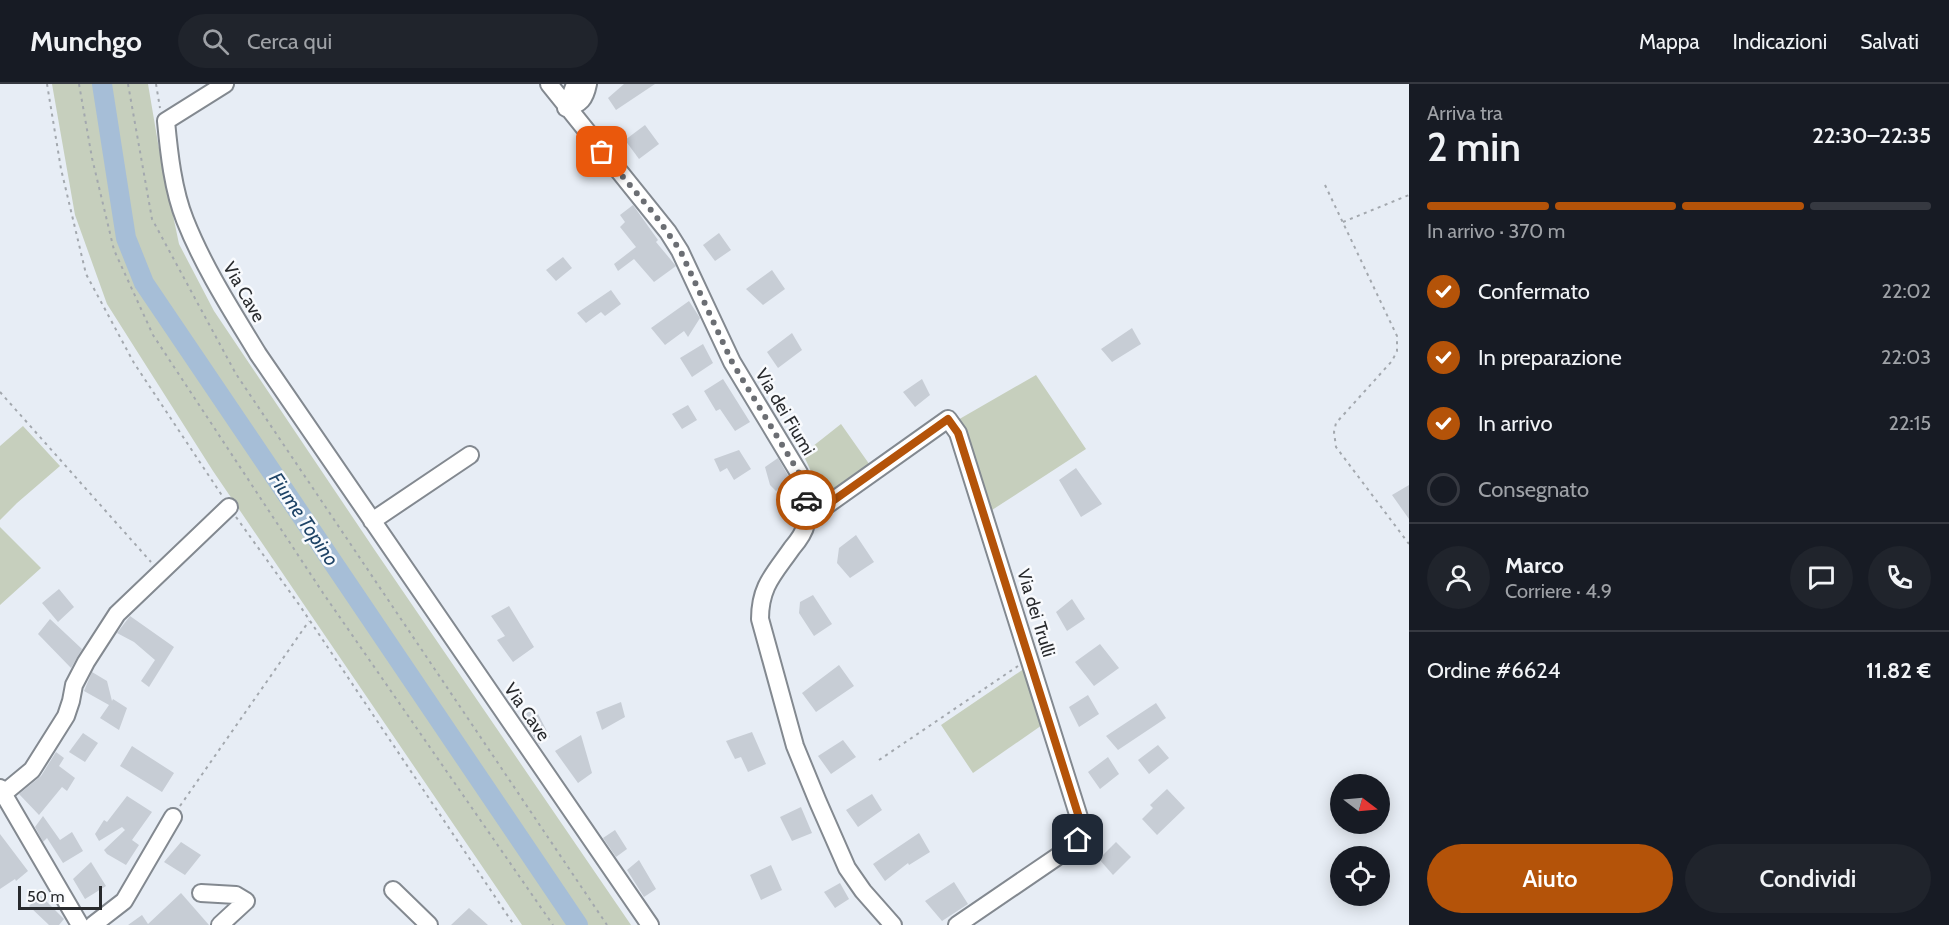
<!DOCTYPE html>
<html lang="it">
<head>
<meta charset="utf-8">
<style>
  body { margin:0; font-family:Cabin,sans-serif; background:#20242c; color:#f1f3f6; height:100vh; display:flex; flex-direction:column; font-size:22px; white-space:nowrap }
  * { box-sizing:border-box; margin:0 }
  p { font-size:20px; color:#9ea1a6 }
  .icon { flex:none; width:33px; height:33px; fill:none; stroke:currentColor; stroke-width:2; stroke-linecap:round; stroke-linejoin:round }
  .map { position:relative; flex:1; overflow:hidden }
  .details { display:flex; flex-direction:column; background:#171b24; width:540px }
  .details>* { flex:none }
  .needle { width:39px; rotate:106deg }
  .controls { position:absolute; left:1330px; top:690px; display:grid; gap:12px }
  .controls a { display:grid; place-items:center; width:60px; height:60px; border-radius:50%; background:#171b24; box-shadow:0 3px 15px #0003; font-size:30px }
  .scale { position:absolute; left:18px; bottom:15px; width:84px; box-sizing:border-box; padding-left:6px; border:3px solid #282a2d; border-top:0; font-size:16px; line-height:21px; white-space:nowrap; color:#282a2d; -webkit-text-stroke:4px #f8fafd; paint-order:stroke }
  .pin { position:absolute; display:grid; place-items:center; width:51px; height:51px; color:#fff; margin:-26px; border-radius:12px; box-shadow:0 3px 9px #0006 }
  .courier { position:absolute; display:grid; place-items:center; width:60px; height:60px; margin:-30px; border:4px solid #b45309; border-radius:50%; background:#fff; color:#222; box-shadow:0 2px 8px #0007 }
  .head em { font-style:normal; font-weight:600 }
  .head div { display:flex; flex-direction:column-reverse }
  .head { display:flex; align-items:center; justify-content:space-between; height:102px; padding:0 18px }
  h1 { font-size:39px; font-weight:600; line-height:45px }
  .bar { display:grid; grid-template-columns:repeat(4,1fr); gap:9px 6px; align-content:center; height:72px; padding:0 18px }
  .bar i { height:8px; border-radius:4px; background:#363941 }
  .bar .current { background:#b45309 }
  .bar p { grid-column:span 4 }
  .line { display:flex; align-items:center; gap:15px; padding:0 18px; border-top:2px solid #363941 }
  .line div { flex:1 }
  .round { display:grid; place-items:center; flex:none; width:63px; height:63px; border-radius:32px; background:#20242c }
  ol { padding:0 18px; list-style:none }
  li { display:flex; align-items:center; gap:18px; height:66px }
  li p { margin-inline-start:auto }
  li .icon { padding:6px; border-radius:50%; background:#b45309; color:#fff; stroke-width:4 }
  li:last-child { color:#9ea1a6 }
  li i { width:33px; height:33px; border:3px solid #363941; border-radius:50% }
  .button { display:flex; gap:12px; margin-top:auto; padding:12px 18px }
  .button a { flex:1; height:69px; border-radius:36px; background:#b45309; color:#fff; font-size:24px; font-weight:600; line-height:69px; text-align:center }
  .button a+a { background:#20242c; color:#f1f3f6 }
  header { display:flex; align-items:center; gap:36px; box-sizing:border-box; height:84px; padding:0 30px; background:#171b24; border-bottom:2px solid #363941 }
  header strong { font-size:28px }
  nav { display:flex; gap:33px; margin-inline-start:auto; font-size:21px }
  .search { width:420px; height:54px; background:#20242c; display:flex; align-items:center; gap:15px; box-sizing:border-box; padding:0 21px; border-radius:33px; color:#9ea1a6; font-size:22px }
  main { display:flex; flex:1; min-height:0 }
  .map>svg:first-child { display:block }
</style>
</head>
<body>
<header>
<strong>Munchgo</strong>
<div class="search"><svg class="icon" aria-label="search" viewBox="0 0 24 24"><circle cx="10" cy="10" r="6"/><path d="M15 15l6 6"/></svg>Cerca qui</div>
<nav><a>Mappa</a><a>Indicazioni</a><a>Salvati</a></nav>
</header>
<main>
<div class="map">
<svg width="1409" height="841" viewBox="0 0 1409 841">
  <rect width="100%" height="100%" fill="#e7edf5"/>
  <path fill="#c6cfbd" d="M52 0H148L158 59 179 160 214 227 376 468 631 841H522L213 387 107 220 75 131Z
    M1036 291 1086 365 992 426 956 337Z
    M841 340 872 384 825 418 803 370Z
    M23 342 60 382 17 419 0 436V362Z
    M0 443 41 484 0 521Z
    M1028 582 1045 639 973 689 941 641Z"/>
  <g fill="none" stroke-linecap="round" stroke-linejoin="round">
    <path stroke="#a6bed7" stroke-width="20" d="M102 0 126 154 144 199 578 841"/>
  </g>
  <path fill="#c7cdd5" d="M624 0H655L616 26 608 14Z
    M645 41 659 60 639 75 625 56Z
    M633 121 658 156 656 158 676 182 654 198 634 175 618 187 614 180 636 163 620 143 625 138 620 131Z
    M719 149 731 166 715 177 703 161Z
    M563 173 572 184 556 197 546 186Z
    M772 186 785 205 763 221 746 205Z
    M611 206 621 220 605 232 601 228 586 239 577 229Z
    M689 217 700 234 688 253 684 247 665 261 651 244Z
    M1132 244 1141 260 1112 278 1101 265Z
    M792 249 802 266 778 284 767 268Z
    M703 260 713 279 692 293 680 274Z
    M723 295 750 338 735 347 720 325 716 327 704 307Z
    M922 295 930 311 915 323 903 308Z
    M688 321 697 336 682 345 672 330Z
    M739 366 751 385 734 396 727 384 720 388 714 375Z
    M778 374 790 395 776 407 770 401 765 383Z
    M1076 384 1102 420 1081 433 1059 396Z
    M1409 401V435L1392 411Z
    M856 451 874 478 850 494 837 479 839 464Z
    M59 505 74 523 58 538 42 519Z
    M813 511 832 540 814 552 799 529 800 518Z
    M1072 515 1085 535 1067 547 1056 528Z
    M509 522 534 563 513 578 497 556 505 552 491 532Z
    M130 532 174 563 149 603 141 597 155 576 134 558 117 549Z
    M50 535 82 565 71 584 38 550Z
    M1100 560 1119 584 1094 602 1075 578Z
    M839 581 854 602 816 628 802 609Z
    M92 588 107 597 112 617 113 615 127 624 119 646 100 634 109 621 84 607Z
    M1088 611 1099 630 1079 643 1069 623Z
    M621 618 625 633 602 646 596 628Z
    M1156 619 1166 634 1118 666 1106 652Z
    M535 624 550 653 539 660 520 633Z
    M752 648 766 680 748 688 741 673 735 675 726 657Z
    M83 649 98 659 85 678 69 668Z
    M581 651 592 689 578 699 555 667Z
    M843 656 856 673 831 690 818 672Z
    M1158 661 1169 674 1149 690 1138 676Z
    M132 662 174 689 162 708 120 682Z
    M56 668 64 674 59 682 75 694 67 707 62 703 39 731 19 710 41 692Z
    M1108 673 1119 690 1100 705 1088 688Z
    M1167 705 1185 724 1157 751 1142 735 1153 724 1150 721Z
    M872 710 882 726 858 743 846 726Z
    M127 712 152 728 132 756 139 761 126 781 107 770 104 766 125 746 122 743 99 757 95 750 104 736 107 738Z
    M801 723 812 749 792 757 780 733Z
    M43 732 60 756 72 748 83 767 63 779 47 754 43 758 35 743Z
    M615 746 627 765 616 773 603 754Z
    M919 749 930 768 909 781 908 779 885 797 873 780Z
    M0 750 28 787 16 797 15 795 0 805Z
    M181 758 201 771 185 791 164 778Z
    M1116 758 1131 773 1113 791 1099 775Z
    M639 776 656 805 644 813 627 786Z
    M91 778 106 802 85 815 73 795Z
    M771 781 782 806 761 816 750 791Z
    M954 798 968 820 942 837 925 817Z
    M840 799 849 815 835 824 824 808Z
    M181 809 209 841H128L142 831 148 840Z
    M40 811 64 835 59 841H49L29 822Z
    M469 824 488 841H451Z"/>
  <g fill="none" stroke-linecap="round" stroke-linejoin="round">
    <defs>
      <path id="minor" d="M225 0 166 37C169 69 173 106 185 136 204 184 232 227 258 270L650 841
        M549 0 668 148 680 167 732 278 799 389C805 405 810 422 806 440 804 449 798 457 792 464 774 490 760 502 760 535L795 662 818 718 847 784 863 807 893 841
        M575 0 566 24C581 20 585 15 588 0
        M807 426 827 421 948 335 958 349 1083 746 1078 755 1070 764 957 841
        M372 437 470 371
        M0 704 80 841
        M3 710 32 686 66 632 71 617 74 601 86 578 117 530 229 423
        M393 806 429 841
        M201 809 236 811 246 817 220 841
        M93 841 124 817 173 733"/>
    </defs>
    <use href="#minor" stroke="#838990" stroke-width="20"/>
    <path stroke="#a3a8ae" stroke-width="2" stroke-dasharray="3 4.5" stroke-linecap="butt" d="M47 0 61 85 86 190 134 279 223 413
      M79 0 92 74 114 166 153 251 323 509 553 841
      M128 0 152 135 236 290 607 841
      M156 0 160 24
      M1325 101 1397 252V267L1392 277 1336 339 1334 348 1336 363 1409 460
      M1343 138 1409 111
      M0 308 151 478
      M236 433 300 522 514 841
      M879 676 1018 582
      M180 722 309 537"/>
    <use href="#minor" stroke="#fff" stroke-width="16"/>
  </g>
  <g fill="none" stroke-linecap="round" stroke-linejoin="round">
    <path stroke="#6b6e73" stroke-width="6" stroke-dasharray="0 10.8" d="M602 68 655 131 680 166 732 278 799 389 806 416"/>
    <path stroke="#b45309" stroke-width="8" d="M806 416 807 426 827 421 948 335 958 349 1083 746 1078 756"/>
  </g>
  <g text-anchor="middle" stroke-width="5" stroke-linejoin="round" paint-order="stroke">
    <g font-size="18" fill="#282a2d" stroke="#f8fafd">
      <text transform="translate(244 208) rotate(60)" y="6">Via Cave</text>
      <text transform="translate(785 328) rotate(59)" y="6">Via dei Fiumi</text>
      <text transform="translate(1036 529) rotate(73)" y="6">Via dei Trulli</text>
      <text transform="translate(527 628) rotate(55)" y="6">Via Cave</text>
    </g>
    <g font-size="20" font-style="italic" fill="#1f4467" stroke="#f8fafd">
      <text transform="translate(304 435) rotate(56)" y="7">Fiume Topino</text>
    </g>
  </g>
</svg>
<div class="controls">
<a><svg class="needle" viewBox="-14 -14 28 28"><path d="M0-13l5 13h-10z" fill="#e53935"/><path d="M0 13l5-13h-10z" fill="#9ea1a6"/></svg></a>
<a><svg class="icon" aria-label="locate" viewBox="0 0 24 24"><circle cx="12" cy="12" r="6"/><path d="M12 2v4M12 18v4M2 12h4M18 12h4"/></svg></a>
</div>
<div class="scale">50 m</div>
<div class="pin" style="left:602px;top:68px;background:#ea580c"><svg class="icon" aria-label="bag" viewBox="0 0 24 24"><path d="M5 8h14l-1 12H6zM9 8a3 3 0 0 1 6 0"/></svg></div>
<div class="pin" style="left:1078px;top:756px;background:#1f2937"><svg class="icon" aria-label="home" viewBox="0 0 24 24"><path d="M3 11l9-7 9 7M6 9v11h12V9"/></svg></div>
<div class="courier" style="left:806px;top:416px"><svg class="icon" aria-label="car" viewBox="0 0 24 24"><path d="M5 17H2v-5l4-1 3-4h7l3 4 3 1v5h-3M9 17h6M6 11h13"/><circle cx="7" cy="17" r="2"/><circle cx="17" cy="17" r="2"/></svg></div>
</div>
<section class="details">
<div class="head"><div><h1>2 min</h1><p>Arriva tra</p></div><em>22:30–22:35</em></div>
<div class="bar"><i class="current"></i><i class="current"></i><i class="current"></i><i></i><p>In arrivo · 370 m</p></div>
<ol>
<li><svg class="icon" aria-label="check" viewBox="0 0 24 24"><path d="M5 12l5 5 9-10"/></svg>Confermato<p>22:02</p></li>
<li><svg class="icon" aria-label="check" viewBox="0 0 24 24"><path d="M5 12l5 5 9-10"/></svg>In preparazione<p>22:03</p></li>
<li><svg class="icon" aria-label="check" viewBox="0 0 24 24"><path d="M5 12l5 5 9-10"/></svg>In arrivo<p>22:15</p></li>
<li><i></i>Consegnato</li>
</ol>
<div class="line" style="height:108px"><a class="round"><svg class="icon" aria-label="person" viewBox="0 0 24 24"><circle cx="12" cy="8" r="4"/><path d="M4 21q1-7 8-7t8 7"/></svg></a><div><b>Marco</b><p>Corriere · 4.9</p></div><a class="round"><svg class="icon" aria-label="chat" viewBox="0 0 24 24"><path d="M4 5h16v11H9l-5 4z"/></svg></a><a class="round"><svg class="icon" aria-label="phone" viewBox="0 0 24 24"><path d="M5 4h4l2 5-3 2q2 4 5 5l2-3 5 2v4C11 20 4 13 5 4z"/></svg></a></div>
<div class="line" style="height:78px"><div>Ordine #6624</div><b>11.82 €</b></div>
<div class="button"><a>Aiuto</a><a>Condividi</a></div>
</section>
</main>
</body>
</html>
